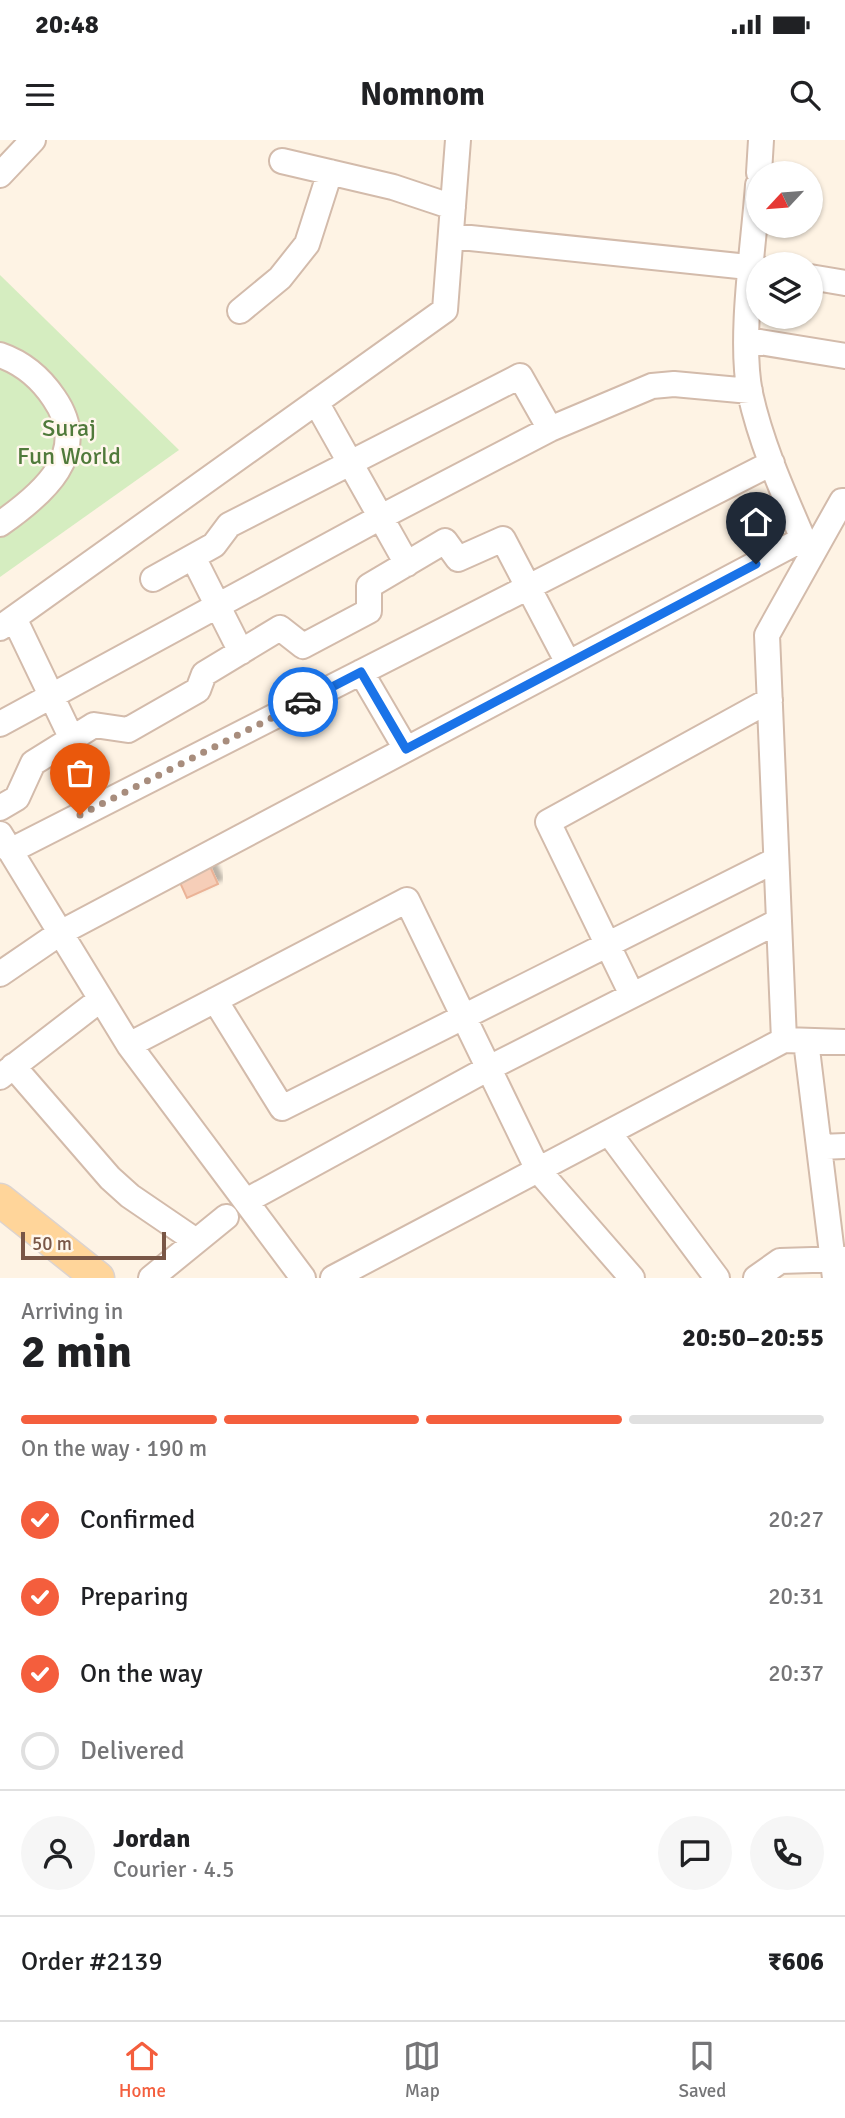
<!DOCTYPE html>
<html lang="en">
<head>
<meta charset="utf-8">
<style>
  body { margin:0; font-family:Signika,sans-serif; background:#f6f6f6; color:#202124; height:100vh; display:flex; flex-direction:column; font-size:26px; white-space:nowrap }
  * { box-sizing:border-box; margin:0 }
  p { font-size:23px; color:#757577 }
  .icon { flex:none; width:38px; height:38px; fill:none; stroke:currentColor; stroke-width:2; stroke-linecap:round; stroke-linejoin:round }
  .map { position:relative; height:1138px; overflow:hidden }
  .drawer { display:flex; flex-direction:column; background:#fff; flex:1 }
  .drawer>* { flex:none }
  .needle { width:46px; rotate:244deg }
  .buttons { position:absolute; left:746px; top:21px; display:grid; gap:14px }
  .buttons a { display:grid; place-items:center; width:77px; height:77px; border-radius:50%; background:#fff; box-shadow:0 2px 5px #0004; font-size:35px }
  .scale { position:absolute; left:21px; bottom:18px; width:145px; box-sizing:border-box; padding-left:7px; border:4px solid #795646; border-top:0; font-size:19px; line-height:24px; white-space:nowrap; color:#795646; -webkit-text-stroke:5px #fff7ec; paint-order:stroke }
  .pin { position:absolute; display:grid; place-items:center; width:60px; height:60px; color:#fff; margin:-72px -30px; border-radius:50% 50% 50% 0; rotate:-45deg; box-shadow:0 0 7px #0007 }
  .pin .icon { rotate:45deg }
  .courier { position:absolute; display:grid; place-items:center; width:70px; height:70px; margin:-35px; border:5px solid #1a73e8; border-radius:50%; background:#fff; color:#222; box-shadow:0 2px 9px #0007 }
  .head em { font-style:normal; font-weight:700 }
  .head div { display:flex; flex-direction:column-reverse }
  .head { display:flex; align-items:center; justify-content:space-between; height:119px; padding:0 21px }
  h1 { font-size:46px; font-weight:700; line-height:52px }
  .bar { display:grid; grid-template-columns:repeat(4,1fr); gap:10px 7px; align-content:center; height:84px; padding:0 21px }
  .bar i { height:9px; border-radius:5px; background:#e0e0e0 }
  .bar .active { background:#f45e3d }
  .bar p { grid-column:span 4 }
  .line { display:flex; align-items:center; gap:18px; padding:0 21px; border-top:2px solid #e0e0e0 }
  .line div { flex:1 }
  .round { display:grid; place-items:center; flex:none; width:74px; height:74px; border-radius:37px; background:#f6f6f6 }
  ol { padding:0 21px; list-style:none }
  li { display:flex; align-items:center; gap:21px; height:77px }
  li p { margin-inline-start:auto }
  li .icon { padding:7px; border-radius:50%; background:#f45e3d; color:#fff; stroke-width:4 }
  li:last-child { color:#757577 }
  li i { width:38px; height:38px; border:4px solid #e0e0e0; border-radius:50% }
  .status { display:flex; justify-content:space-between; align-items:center; height:49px; padding:0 35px; background:#fff; direction:ltr }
  .status svg { height:19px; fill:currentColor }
  header { display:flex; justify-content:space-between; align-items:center; height:91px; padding:0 21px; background:#fff; font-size:32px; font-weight:700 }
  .tab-bar { display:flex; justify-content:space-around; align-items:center; height:98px; border-top:2px solid #e0e0e0; background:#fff; font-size:19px; color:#757577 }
  .tab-bar a { display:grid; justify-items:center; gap:4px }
  .tab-bar .active { color:#f45e3d }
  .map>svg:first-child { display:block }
</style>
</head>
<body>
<div class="status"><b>20:48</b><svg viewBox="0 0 49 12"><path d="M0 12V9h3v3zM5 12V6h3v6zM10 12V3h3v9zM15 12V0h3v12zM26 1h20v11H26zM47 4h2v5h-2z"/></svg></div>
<header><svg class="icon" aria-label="menu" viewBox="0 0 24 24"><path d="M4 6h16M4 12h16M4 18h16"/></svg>Nomnom<svg class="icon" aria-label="search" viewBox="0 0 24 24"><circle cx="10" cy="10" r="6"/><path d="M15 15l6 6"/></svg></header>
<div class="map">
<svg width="845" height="1138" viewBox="0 0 845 1138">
  <defs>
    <filter id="shadow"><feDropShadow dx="5" dy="-5" stdDeviation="2" flood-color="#0004"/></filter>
  </defs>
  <rect width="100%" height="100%" fill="#fef3e4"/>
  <path fill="#d5edc0" d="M0 135 179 310 0 437Z"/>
  <path fill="#f6ceb8" stroke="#ebb397" stroke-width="2" filter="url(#shadow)" d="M208 722 218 744 187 758 177 736Z"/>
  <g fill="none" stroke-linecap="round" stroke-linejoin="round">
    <defs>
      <path id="minor" d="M282 21 393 47 453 67
        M759 33 761 0
        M0 35 33 0
        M758 45C754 103 739 198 750 253 762 308 787 361 809 413
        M451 96 758 128
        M810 137 845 143
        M240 171 280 138 307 104 330 32
        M747 200 845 216
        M0 215C23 223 40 237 54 258 92 313 43 354 0 384
        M316 262 407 424
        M193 417 241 512
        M153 439 214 405 229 385 520 236 550 289
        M14 478 72 599
        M0 488 445 170 458 0
        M361 532 406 609
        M0 584 381 377 550 289 652 246 674 244 750 251
        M0 668 17 658 33 623 94 585 128 590 198 550 204 534 280 488 303 506 369 471V446L445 401 458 419 503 399 568 523
        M0 694 129 905 303 1138
        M10 711 772 323
        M0 834 60 793 803 399
        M632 855 548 682 770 560
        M215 860 282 968 776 720
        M784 900 767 495 842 361H845
        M806 901 835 1138
        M129 905 407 760 538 1030 632 1138
        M13 926 110 1038 130 1056 196 1101
        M0 937 101 859
        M609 993 717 1138
        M820 1007 845 1006
        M246 1061 489 928 779 781
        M151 1138 226 1077
        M333 1138 784 900 845 902
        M756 1138 780 1121 845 1119"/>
      <path id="major" d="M0 1060 98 1138"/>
    </defs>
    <use href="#minor" stroke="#d3bbab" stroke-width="28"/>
    <use href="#major" stroke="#dcd3cf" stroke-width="35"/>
    <use href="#minor" stroke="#fff" stroke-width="24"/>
    <use href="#major" stroke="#ffd59a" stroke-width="32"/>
  </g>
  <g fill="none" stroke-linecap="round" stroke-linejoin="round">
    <path stroke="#a88d7d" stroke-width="7" stroke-dasharray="0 12.6" d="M80 675 303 562"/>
    <path stroke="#1a73e8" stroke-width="9" d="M303 562 361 532 406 609 756 424"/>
  </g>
  <g text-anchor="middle" stroke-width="5" stroke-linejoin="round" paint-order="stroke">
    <g font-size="24" fill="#507a3b" stroke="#fff7ec">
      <text x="69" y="296">Suraj<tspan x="69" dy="28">Fun World</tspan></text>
    </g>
  </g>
</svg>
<div class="buttons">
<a><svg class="needle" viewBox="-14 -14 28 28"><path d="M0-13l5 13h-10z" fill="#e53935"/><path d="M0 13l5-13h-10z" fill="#757577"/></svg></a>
<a><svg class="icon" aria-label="layers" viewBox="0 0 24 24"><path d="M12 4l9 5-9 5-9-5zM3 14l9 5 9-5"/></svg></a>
</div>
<div class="scale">50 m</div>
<div class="pin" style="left:80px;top:675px;background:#ea580c"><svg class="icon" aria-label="bag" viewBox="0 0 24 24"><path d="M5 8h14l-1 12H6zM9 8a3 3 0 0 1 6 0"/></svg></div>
<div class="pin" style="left:756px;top:424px;background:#1f2937"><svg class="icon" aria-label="home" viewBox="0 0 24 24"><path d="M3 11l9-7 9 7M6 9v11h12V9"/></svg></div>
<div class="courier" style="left:303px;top:562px"><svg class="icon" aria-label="car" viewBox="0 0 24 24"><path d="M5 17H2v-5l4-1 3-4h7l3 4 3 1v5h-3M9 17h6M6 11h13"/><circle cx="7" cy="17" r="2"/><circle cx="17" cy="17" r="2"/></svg></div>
</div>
<section class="drawer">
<div class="head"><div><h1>2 min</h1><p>Arriving in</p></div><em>20:50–20:55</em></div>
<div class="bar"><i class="active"></i><i class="active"></i><i class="active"></i><i></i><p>On the way · 190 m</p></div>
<ol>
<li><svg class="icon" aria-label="check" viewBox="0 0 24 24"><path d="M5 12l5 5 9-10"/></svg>Confirmed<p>20:27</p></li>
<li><svg class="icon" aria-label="check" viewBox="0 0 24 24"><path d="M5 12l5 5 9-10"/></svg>Preparing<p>20:31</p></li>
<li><svg class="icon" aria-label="check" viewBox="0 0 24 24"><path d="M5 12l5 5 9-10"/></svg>On the way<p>20:37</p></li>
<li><i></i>Delivered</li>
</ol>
<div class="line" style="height:126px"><a class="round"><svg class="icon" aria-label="person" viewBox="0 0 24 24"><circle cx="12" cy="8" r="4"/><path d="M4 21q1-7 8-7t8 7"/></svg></a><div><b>Jordan</b><p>Courier · 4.5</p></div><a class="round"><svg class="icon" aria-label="chat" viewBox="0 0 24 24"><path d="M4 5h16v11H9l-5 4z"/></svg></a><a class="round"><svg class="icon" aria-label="phone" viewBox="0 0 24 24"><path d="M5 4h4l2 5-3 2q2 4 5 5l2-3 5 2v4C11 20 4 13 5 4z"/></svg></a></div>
<div class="line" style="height:91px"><div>Order #2139</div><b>₹606</b></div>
</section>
<nav class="tab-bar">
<a class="active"><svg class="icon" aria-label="home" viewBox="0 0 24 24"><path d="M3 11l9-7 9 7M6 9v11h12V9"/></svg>Home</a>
<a><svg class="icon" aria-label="map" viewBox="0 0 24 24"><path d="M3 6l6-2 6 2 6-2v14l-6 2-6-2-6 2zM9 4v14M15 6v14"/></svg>Map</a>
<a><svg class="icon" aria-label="saved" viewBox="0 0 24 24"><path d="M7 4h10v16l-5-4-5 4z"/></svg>Saved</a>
</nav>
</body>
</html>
